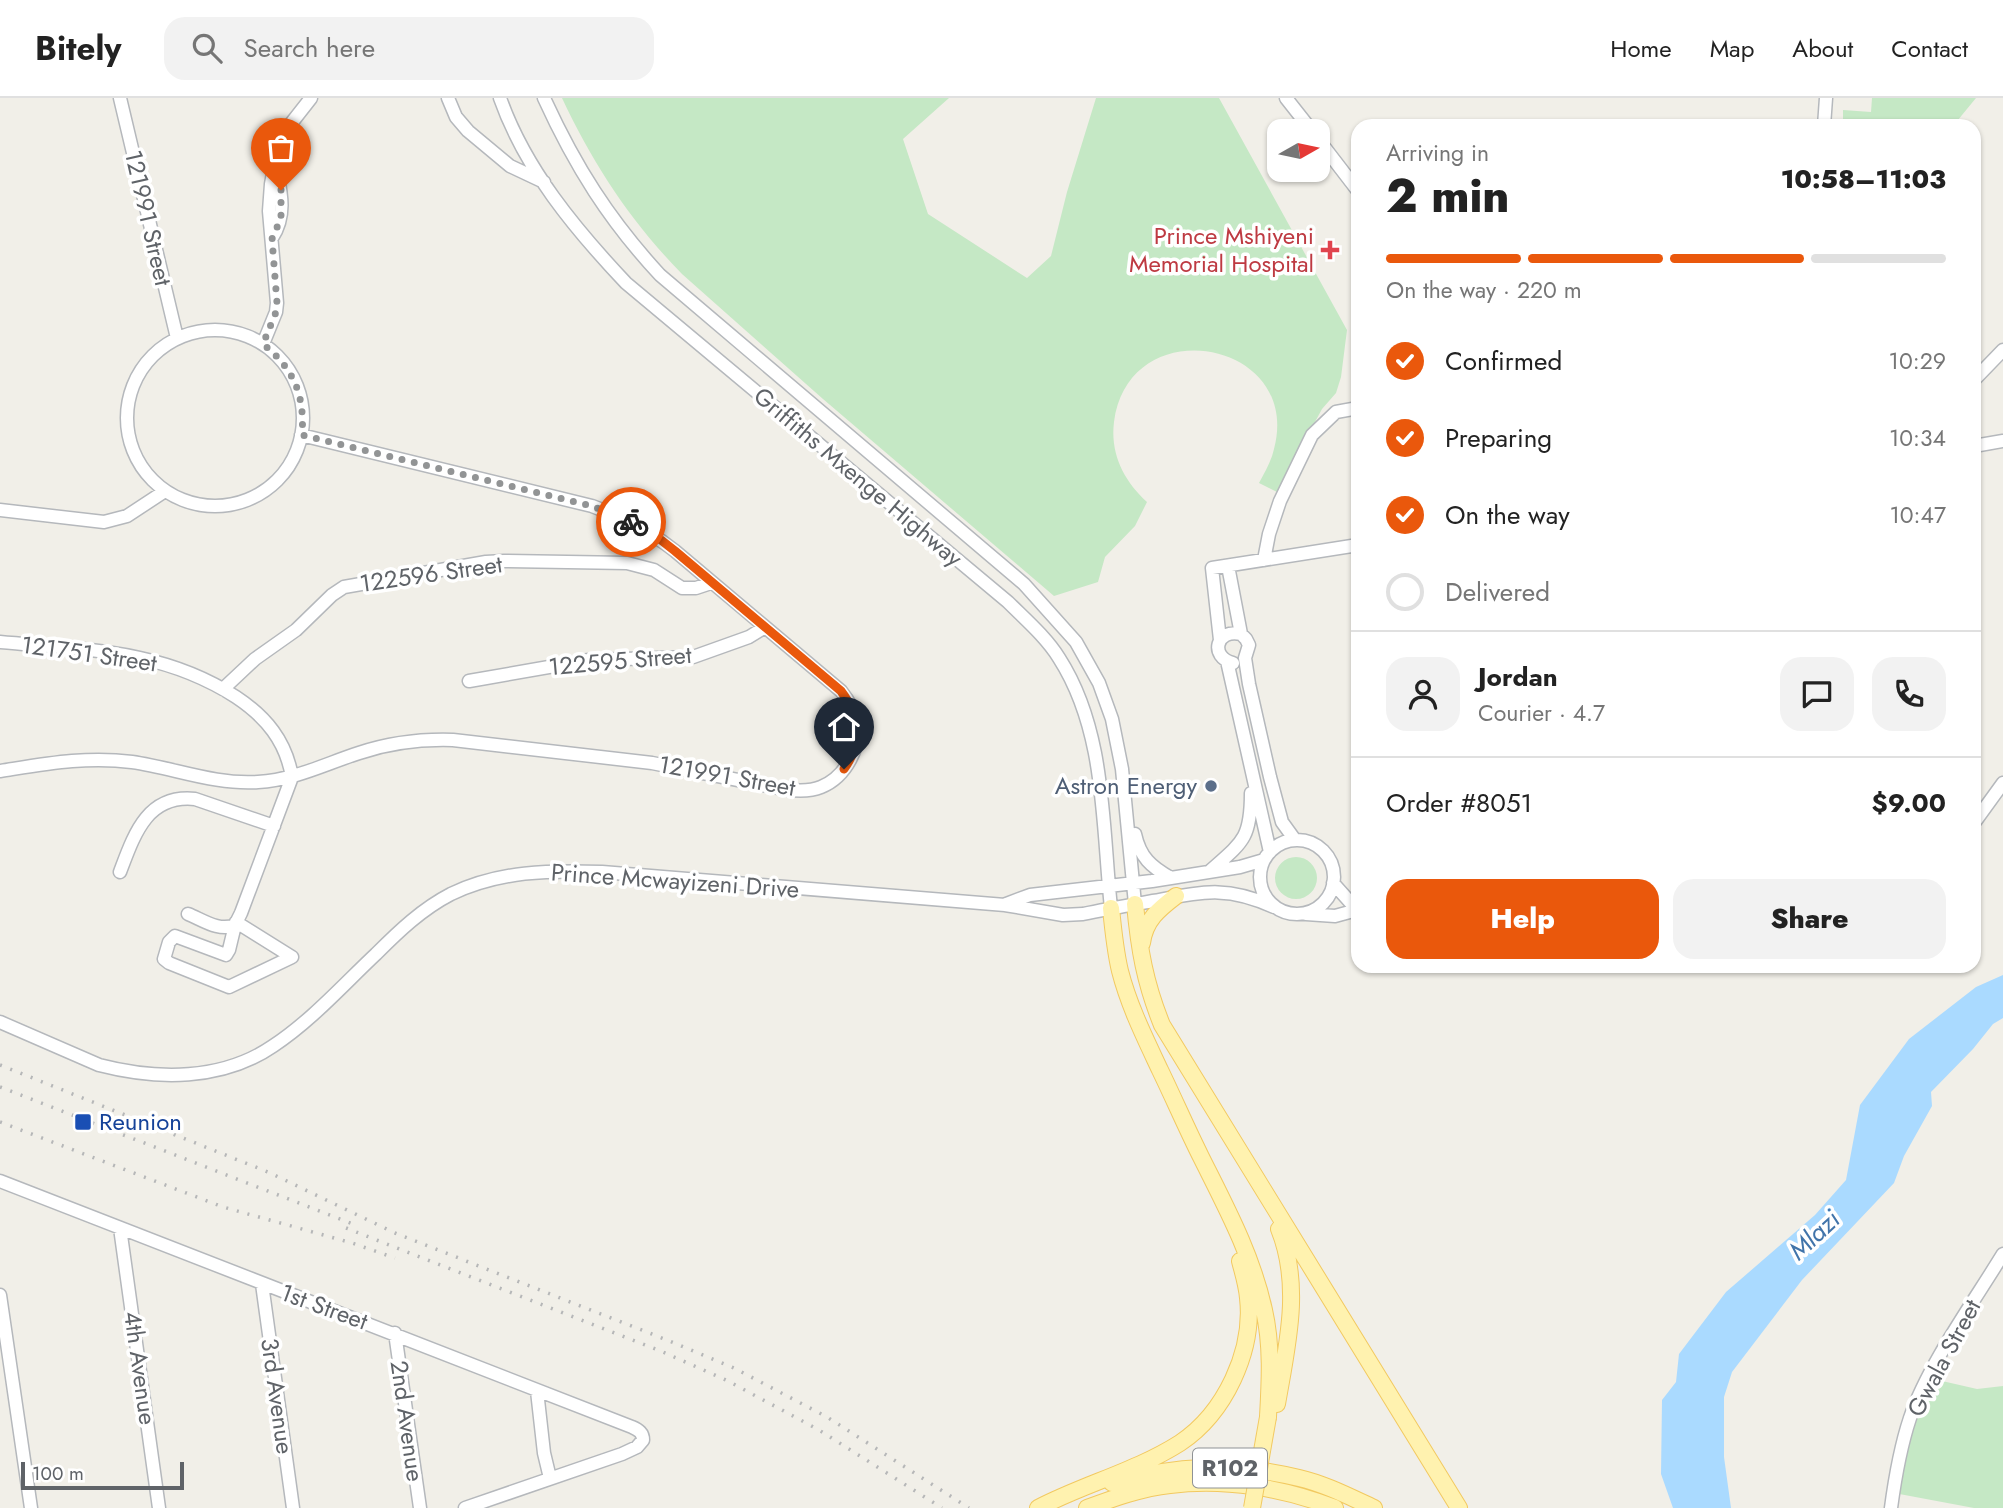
<!DOCTYPE html>
<html lang="en">
<head>
<meta charset="utf-8">
<style>
  body { margin:0; font-family:Jost,sans-serif; background:#f2f2f2; color:#222; height:100vh; display:flex; flex-direction:column; font-size:26px; white-space:nowrap }
  * { box-sizing:border-box; margin:0 }
  p { font-size:23px; color:#767676 }
  .icon { flex:none; width:38px; height:38px; fill:none; stroke:currentColor; stroke-width:2; stroke-linecap:round; stroke-linejoin:round }
  .map { position:relative; flex:1; overflow:hidden }
  .drawer { position:absolute; left:1351px; top:21px; width:630px; height:854px; display:flex; flex-direction:column; background:#fff; border-radius:21px; box-shadow:0 2px 5px #0004 }
  .drawer>* { flex:none }
  .needle { width:46px; rotate:81deg }
  .tools { position:absolute; left:1267px; top:21px; display:grid; gap:14px }
  .tools a { display:grid; place-items:center; width:63px; height:63px; border-radius:14px; background:#fff; box-shadow:0 2px 5px #0004; font-size:35px }
  .scale { position:absolute; left:21px; bottom:18px; width:163px; box-sizing:border-box; padding-left:7px; border:4px solid #5f6368; border-top:0; font-size:19px; line-height:24px; white-space:nowrap; color:#5f6368; -webkit-text-stroke:5px #fff; paint-order:stroke }
  .pin { position:absolute; display:grid; place-items:center; width:60px; height:60px; color:#fff; margin:-72px -30px; border-radius:50% 50% 50% 0; rotate:-45deg; box-shadow:0 0 7px #0007 }
  .pin .icon { rotate:45deg }
  .courier { position:absolute; display:grid; place-items:center; width:70px; height:70px; margin:-35px; border:5px solid #ea580c; border-radius:50%; background:#fff; color:#222; box-shadow:0 2px 9px #0007 }
  .overview em { font-style:normal; font-weight:800 }
  .overview div { display:flex; flex-direction:column-reverse }
  .overview { display:flex; align-items:center; justify-content:space-between; height:119px; padding:0 35px }
  h1 { font-size:46px; font-weight:800; line-height:52px }
  .bar { display:grid; grid-template-columns:repeat(4,1fr); gap:10px 7px; align-content:center; height:84px; padding:0 35px }
  .bar i { height:9px; border-radius:5px; background:#e0e0e0 }
  .bar .on { background:#ea580c }
  .bar p { grid-column:span 4 }
  .line { display:flex; align-items:center; gap:18px; padding:0 35px; border-top:2px solid #e0e0e0 }
  .line div { flex:1 }
  .round { display:grid; place-items:center; flex:none; width:74px; height:74px; border-radius:21px; background:#f2f2f2 }
  ol { padding:0 35px; list-style:none }
  li { display:flex; align-items:center; gap:21px; height:77px }
  li p { margin-inline-start:auto }
  li .icon { padding:7px; border-radius:50%; background:#ea580c; color:#fff; stroke-width:4 }
  li:last-child { color:#767676 }
  li i { width:38px; height:38px; border:4px solid #e0e0e0; border-radius:50% }
  .action { display:flex; gap:14px; margin-top:auto; padding:14px 35px }
  .action a { flex:1; height:80px; border-radius:21px; background:#ea580c; color:#fff; font-size:28px; font-weight:800; line-height:80px; text-align:center }
  .action a+a { background:#f2f2f2; color:#222 }
  header { display:flex; align-items:center; gap:42px; box-sizing:border-box; height:98px; padding:0 35px; background:#fff; border-bottom:2px solid #e0e0e0 }
  header strong { font-size:33px }
  nav { display:flex; gap:38px; margin-inline-start:auto; font-size:24px }
  .search { width:490px; height:63px; background:#f2f2f2; display:flex; align-items:center; gap:18px; box-sizing:border-box; padding:0 24px; border-radius:21px; color:#767676; font-size:26px }
  .map>svg:first-child { display:block }
</style>
</head>
<body>
<header>
<strong>Bitely</strong>
<div class="search"><svg class="icon" aria-label="search" viewBox="0 0 24 24"><circle cx="10" cy="10" r="6"/><path d="M15 15l6 6"/></svg>Search here</div>
<nav><a>Home</a><a>Map</a><a>About</a><a>Contact</a></nav>
</header>
<div class="map">
<svg width="2003" height="1410" viewBox="0 0 2003 1410">
  <rect width="100%" height="100%" fill="#f1efe8"/>
  <path fill="#c5e8c5" d="M562 0H949L903 41 928 116 1027 180 1051 158 1067 94 1096 0H1219L1347 232 1341 279 1336 295 1322 311 1277 394 1259 385C1265 374 1271 364 1274 351 1303 242 1129 210 1114 324 1110 356 1124 383 1147 404L1135 428 1105 459 1098 484 1054 498 823 301 682 176C631 124 593 66 562 0Z
    M1872 0H1976L1953 28H1843V12L1871 14Z
    M1275 780a21 21 0 1 1 42 0a21 21 0 1 1-42 0Z
    M1929 1280 1977 1291 2003 1288V1410H1974L1894 1395 1897 1372Z"/>
  <path fill="#aadaff" d="M2003 877V920L1993 926 1973 951 1931 994 1932 1008 1904 1058 1894 1085 1802 1182 1732 1274 1724 1299V1359L1731 1410H1673L1661 1376 1662 1302 1676 1284 1679 1256 1726 1194 1815 1117 1846 1082 1860 1007 1909 941 1976 889Z"/>
  <g fill="none" stroke-linecap="round" stroke-linejoin="round">
    <defs>
      <path id="minor" d="M120 0 177 240
        M448 0 456 19 468 33 510 68 544 84
        M500 0C525 71 575 131 626 185L1008 504C1025 521 1046 539 1059 560 1106 633 1102 726 1111 810
        M544 0C575 68 609 122 660 177L1024 486 1076 544 1099 585 1112 621 1122 671 1135 806
        M1286 0 1312 33
        M1824 28 1826 0
        M1318 41 1358 93
        M272 140C287 117 281 94 276 69
        M127 320a88 88 0 1 1 176 0a88 88 0 1 1-176 0Z
        M263 246 276 214 277 205 269 113 271 86 278 48 282 37 311 0
        M1974 282 2003 252
        M1974 348 2003 343
        M0 412 104 424 127 418 165 393
        M1264 462 1269 436 1280 403 1312 337 1336 314 1358 310
        M1228 468 1241 536 1246 541 1249 547 1245 560 1249 586 1270 679 1282 724 1295 742
        M1220 542 1212 470 1358 447
        M0 544C85 552 162 551 236 599 266 619 286 643 292 679L241 815 235 827C219 834 203 822 188 816
        M1227 563 1270 754
        M1233 565C1209 559 1216 530 1241 536
        M469 583 589 562 693 559 749 539 765 529
        M223 591 255 561 296 532 332 497 344 489 486 464 504 463 627 465 654 472 682 490H696L711 485
        M0 673C45 666 86 658 132 664 174 670 215 687 258 684 294 682 325 666 359 655 389 645 422 641 453 642L652 665 783 691C796 693 809 694 821 689 846 679 862 648 857 622 854 612 848 602 841 593L675 453C650 433 622 419 592 408L301 337
        M1974 725 2003 685
        M1135 736C1140 759 1151 769 1171 780
        M1260 779a37 37 0 1 1 74 0a37 37 0 1 1-74 0Z
        M1210 773C1243 744 1251 740 1251 695
        M120 774C134 737 147 696 195 701L274 728
        M1333 785 1358 813
        M1006 806 1030 797 1152 783 1240 769 1264 762
        M1306 816 1335 818 1357 812
        M236 824 292 859
        M235 827 229 852 226 857 175 838 169 844 164 861 169 865 229 889 292 859
        M0 924 99 967C157 982 222 983 273 948 311 923 343 887 376 856 399 833 422 811 451 796 499 773 549 772 602 774L1005 807 1063 817 1083 816C1106 811 1130 807 1153 803 1202 794 1226 787 1274 809
        M0 1083 632 1329C639 1332 643 1335 643 1342L637 1349 622 1356 465 1410
        M120 1130 159 1410
        M262 1186 293 1410
        M0 1197 31 1410
        M395 1235 420 1410
        M537 1293 544 1355 550 1380
        M1891 1410C1895 1380 1900 1350 1910 1320 1928 1267 1973 1205 2003 1156"/>
      <path id="major" d="M1135 806C1139 851 1145 885 1162 927L1459 1410
        M1111 810C1113 831 1115 852 1120 873 1129 908 1145 940 1160 972 1174 1001 1187 1031 1201 1059 1226 1109 1252 1157 1264 1212 1272 1247 1270 1283 1268 1319
        M1142 845C1145 822 1159 811 1176 798
        M1277 1306C1287 1248 1302 1188 1279 1131
        M1112 1385C1176 1367 1234 1364 1299 1380 1325 1386 1350 1399 1374 1410
        M1038 1410C1084 1386 1136 1373 1180 1345 1225 1315 1254 1253 1248 1200 1247 1187 1243 1175 1240 1163
        M1087 1410C1114 1400 1142 1390 1170 1387 1225 1380 1284 1390 1335 1410"/>
    </defs>
    <use href="#minor" stroke="#b5b8bc" stroke-width="15"/>
    <use href="#major" stroke="#f2c960" stroke-width="18"/>
    <use href="#minor" stroke="#fff" stroke-width="12"/>
    <use href="#major" stroke="#fff2af" stroke-width="16"/>
    <path stroke="#b6b7b8" stroke-width="3.5" stroke-dasharray="2 9" stroke-linecap="butt" d="M0 967 268 1074 395 1135 667 1242 734 1270 827 1319 969 1410
      M0 989 358 1128
      M0 1024 223 1109 352 1145 395 1160
      M346 1130 663 1254 728 1283 819 1332 942 1410"/>
    <defs>
      <path id="major-bridge" d="M1252 1410 1268 1319"/>
    </defs>
    <use href="#major-bridge" stroke="#f2c960" stroke-width="18" stroke-linecap="butt"/>
    <use href="#major-bridge" stroke="#fff2af" stroke-width="16"/>
  </g>
  <g fill="none" stroke-linecap="round" stroke-linejoin="round">
    <path stroke="#929495" stroke-width="7" stroke-dasharray="0 12.6" d="M281 92V120L272 141 277 205 276 214 263 246C294 271 305 297 302 337L592 408 631 424"/>
    <path stroke="#ea580c" stroke-width="9" d="M631 424 661 442 675 453 841 593C861 620 863 644 844 671"/>
  </g>
  <path fill="#e0444e" stroke="#fff" stroke-width="2.5" d="M1326.5 141.5h7v7h7v7h-7v7h-7v-7h-7v-7h7z"/>
  <circle fill="#5c6f8a" stroke="#fff" stroke-width="2.5" cx="1211" cy="688" r="7"/>
  <rect fill="#1a4fb4" stroke="#fff" stroke-width="2.5" x="74" y="1015" width="18" height="18" rx="3.5"/>
  <g text-anchor="middle" stroke-width="7" stroke-linejoin="round" paint-order="stroke">
    <rect fill="#fff" stroke="#8f9295" stroke-width="2" x="1193" y="1350.5" width="74" height="39" rx="5"/>
    <g font-size="23" font-weight="bold" fill="#5f6368">
      <text x="1230" y="1378">R102</text>
    </g>
    <g font-size="24" fill="#5f6368" stroke="#fff">
      <text transform="translate(148 120) rotate(77)" y="8">121991 Street</text>
      <text transform="translate(858 379) rotate(40)" y="8">Griffiths Mxenge Highway</text>
      <text transform="translate(431 476) rotate(-8)" y="8">122596 Street</text>
      <text transform="translate(89 556) rotate(8)" y="8">121751 Street</text>
      <text transform="translate(620 563) rotate(-5)" y="8">122595 Street</text>
      <text transform="translate(727 678) rotate(10)" y="8">121991 Street</text>
      <text transform="translate(675 783) rotate(4)" y="8">Prince Mcwayizeni Drive</text>
      <text transform="translate(324 1209) rotate(20)" y="8">1st Street</text>
      <text transform="translate(1944 1260) rotate(-62)" y="8">Gwala Street</text>
      <text transform="translate(140 1270) rotate(82)" y="8">4th Avenue</text>
      <text transform="translate(277 1298) rotate(82)" y="8">3rd Avenue</text>
      <text transform="translate(407 1323) rotate(82)" y="8">2nd Avenue</text>
    </g>
    <g font-size="24" fill="#be3a42" stroke="#fff" text-anchor="end">
      <text x="1314" y="146">Prince Mshiyeni<tspan x="1314" dy="28">Memorial Hospital</tspan></text>
    </g>
    <g font-size="24" fill="#4e5e75" stroke="#fff" text-anchor="end">
      <text x="1197" y="696">Astron Energy</text>
    </g>
    <g font-size="24" fill="#164399" stroke="#fff" text-anchor="start">
      <text x="99" y="1032">Reunion</text>
    </g>
    <g font-size="26" font-style="italic" fill="#4174aa" stroke="#fff">
      <text transform="translate(1814 1137) rotate(-43)" y="9">Mlazi</text>
    </g>
  </g>
</svg>
<div class="tools">
<a><svg class="needle" viewBox="-14 -14 28 28"><path d="M0-13l5 13h-10z" fill="#e53935"/><path d="M0 13l5-13h-10z" fill="#767676"/></svg></a>
</div>
<div class="scale">100 m</div>
<div class="pin" style="left:281px;top:92px;background:#ea580c"><svg class="icon" aria-label="bag" viewBox="0 0 24 24"><path d="M5 8h14l-1 12H6zM9 8a3 3 0 0 1 6 0"/></svg></div>
<div class="pin" style="left:844px;top:671px;background:#1f2937"><svg class="icon" aria-label="home" viewBox="0 0 24 24"><path d="M3 11l9-7 9 7M6 9v11h12V9"/></svg></div>
<div class="courier" style="left:631px;top:424px"><svg class="icon" aria-label="bike" viewBox="0 0 24 24"><circle cx="6" cy="16" r="4"/><circle cx="18" cy="16" r="4"/><path d="M6 16l4-8h5l3 8M10 8l3 8H6M13 5h3"/></svg></div>
<section class="drawer">
<div class="overview"><div><h1>2 min</h1><p>Arriving in</p></div><em>10:58–11:03</em></div>
<div class="bar"><i class="on"></i><i class="on"></i><i class="on"></i><i></i><p>On the way · 220 m</p></div>
<ol>
<li><svg class="icon" aria-label="check" viewBox="0 0 24 24"><path d="M5 12l5 5 9-10"/></svg>Confirmed<p>10:29</p></li>
<li><svg class="icon" aria-label="check" viewBox="0 0 24 24"><path d="M5 12l5 5 9-10"/></svg>Preparing<p>10:34</p></li>
<li><svg class="icon" aria-label="check" viewBox="0 0 24 24"><path d="M5 12l5 5 9-10"/></svg>On the way<p>10:47</p></li>
<li><i></i>Delivered</li>
</ol>
<div class="line" style="height:126px"><a class="round"><svg class="icon" aria-label="person" viewBox="0 0 24 24"><circle cx="12" cy="8" r="4"/><path d="M4 21q1-7 8-7t8 7"/></svg></a><div><b>Jordan</b><p>Courier · 4.7</p></div><a class="round"><svg class="icon" aria-label="chat" viewBox="0 0 24 24"><path d="M4 5h16v11H9l-5 4z"/></svg></a><a class="round"><svg class="icon" aria-label="phone" viewBox="0 0 24 24"><path d="M5 4h4l2 5-3 2q2 4 5 5l2-3 5 2v4C11 20 4 13 5 4z"/></svg></a></div>
<div class="line" style="height:91px"><div>Order #8051</div><b>$9.00</b></div>
<div class="action"><a>Help</a><a>Share</a></div>
</section>
</div>
</body>
</html>
